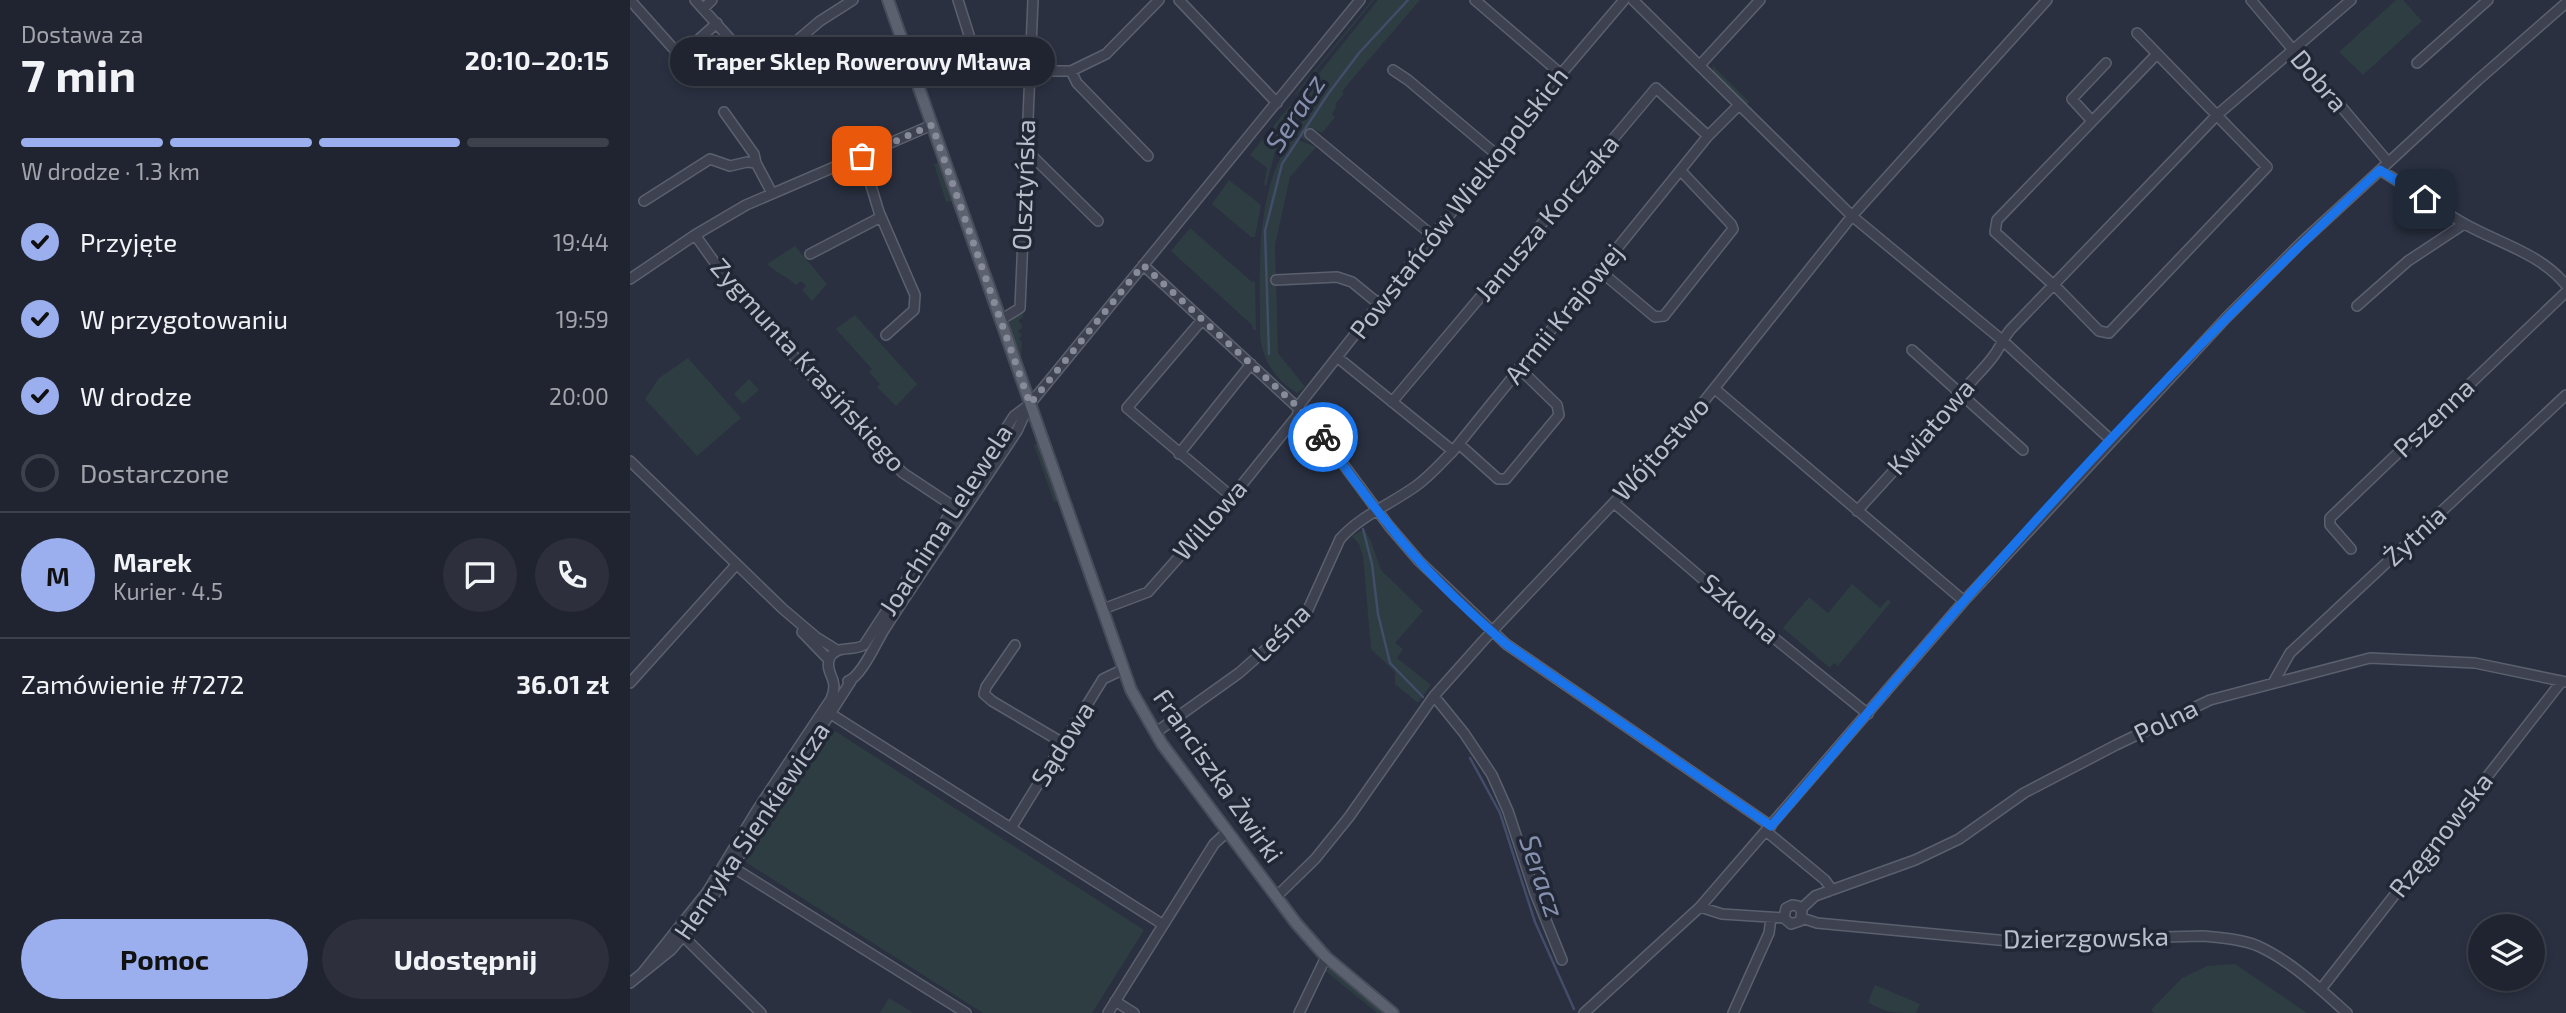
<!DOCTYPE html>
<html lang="pl">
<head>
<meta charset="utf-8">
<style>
  body { margin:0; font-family:"Exo 2",sans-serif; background:#2d303c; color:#f1f3f6; height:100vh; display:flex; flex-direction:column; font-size:26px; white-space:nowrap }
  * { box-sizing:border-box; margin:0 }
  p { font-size:23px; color:#a2a4ab }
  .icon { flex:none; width:38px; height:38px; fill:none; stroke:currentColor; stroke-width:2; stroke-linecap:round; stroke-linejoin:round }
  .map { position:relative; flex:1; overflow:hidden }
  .drawer { display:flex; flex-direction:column; background:#202430; width:630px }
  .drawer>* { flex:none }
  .buttons { position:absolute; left:1838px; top:914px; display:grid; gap:14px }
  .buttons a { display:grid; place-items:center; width:77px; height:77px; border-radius:50%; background:#202430; box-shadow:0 4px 10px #0003,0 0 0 2px #3d414c; font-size:35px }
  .pin { position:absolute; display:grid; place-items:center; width:60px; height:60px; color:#fff; margin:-30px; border-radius:14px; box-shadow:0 4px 10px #0006 }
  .courier { position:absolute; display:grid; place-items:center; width:70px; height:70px; margin:-35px; border:5px solid #1a73e8; border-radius:50%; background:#fff; color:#222; box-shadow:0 2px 9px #0007 }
  .bubble { position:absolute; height:49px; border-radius:24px; background:#202430; box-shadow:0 4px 10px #0003,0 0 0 2px #3d414c; font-size:23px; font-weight:700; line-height:49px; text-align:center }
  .head em { font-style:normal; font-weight:700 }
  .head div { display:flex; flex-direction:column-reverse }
  .head { display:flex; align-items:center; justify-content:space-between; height:119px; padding:0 21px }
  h1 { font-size:46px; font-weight:700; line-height:52px }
  .bar { display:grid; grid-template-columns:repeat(4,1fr); gap:10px 7px; align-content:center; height:84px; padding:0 21px }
  .bar i { height:9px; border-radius:5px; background:#3d414c }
  .bar .current { background:#9bafee }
  .bar p { grid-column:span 4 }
  .line { display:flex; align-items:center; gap:18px; padding:0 21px; border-top:2px solid #3d414c }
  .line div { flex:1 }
  .round { display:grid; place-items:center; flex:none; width:74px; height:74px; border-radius:37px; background:#2d303c }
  ol { padding:0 21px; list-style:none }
  li { display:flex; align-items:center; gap:21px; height:77px }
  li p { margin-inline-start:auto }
  li .icon { padding:7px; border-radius:50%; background:#9bafee; color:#111; stroke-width:4 }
  li:last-child { color:#a2a4ab }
  li i { width:38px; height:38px; border:4px solid #3d414c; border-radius:50% }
  .button { display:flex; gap:14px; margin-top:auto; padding:14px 21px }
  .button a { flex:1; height:80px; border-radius:42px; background:#9bafee; color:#111; font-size:28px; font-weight:700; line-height:80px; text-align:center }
  .button a+a { background:#2d303c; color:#f1f3f6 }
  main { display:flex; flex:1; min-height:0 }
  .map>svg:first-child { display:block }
</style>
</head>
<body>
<main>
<section class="drawer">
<div class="head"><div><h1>7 min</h1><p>Dostawa za</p></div><em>20:10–20:15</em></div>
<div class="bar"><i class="current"></i><i class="current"></i><i class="current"></i><i></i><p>W drodze · 1.3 km</p></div>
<ol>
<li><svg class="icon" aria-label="check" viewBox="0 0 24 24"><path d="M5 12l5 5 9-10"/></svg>Przyjęte<p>19:44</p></li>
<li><svg class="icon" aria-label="check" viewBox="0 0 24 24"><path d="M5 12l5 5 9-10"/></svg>W przygotowaniu<p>19:59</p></li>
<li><svg class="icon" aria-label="check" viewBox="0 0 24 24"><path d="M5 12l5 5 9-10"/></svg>W drodze<p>20:00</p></li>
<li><i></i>Dostarczone</li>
</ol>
<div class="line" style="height:126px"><b class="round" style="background:#9bafee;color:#111">M</b><div><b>Marek</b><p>Kurier · 4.5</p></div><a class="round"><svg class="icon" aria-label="chat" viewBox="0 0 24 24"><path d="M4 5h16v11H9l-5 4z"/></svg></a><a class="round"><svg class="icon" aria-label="phone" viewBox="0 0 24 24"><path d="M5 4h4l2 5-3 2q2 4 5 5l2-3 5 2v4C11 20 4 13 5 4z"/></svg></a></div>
<div class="line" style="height:91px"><div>Zamówienie #7272</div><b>36.01 zł</b></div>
<div class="button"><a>Pomoc</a><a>Udostępnij</a></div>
</section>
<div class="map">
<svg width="1936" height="1013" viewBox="0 0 1936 1013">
  <rect width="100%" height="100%" fill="#2a3040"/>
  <path fill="#2d3d42" d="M742 0H744L666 95 665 94Z
    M748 0H790L718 84 712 92 714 94 705 104 707 106 702 114 705 117 692 133 684 129 678 138 681 143 664 134 682 106 670 97Z
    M1766 0H1773L1792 21 1733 75 1709 52Z
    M1082 65 1119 102 1115 106 1084 75Z
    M662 103 669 109 670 118 645 152 636 186 634 185 637 168 620 155Z
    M663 135 671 141 686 147 660 177 645 245 648 353 675 387 667 393C644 379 631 358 630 332 630 264 624 194 663 135Z
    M307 163 310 165 321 201 316 202 304 164Z
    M599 180 631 205 625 237H621L582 204Z
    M560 228 622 282H625L626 330H623L622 325 541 251Z
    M165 246 197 284 182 301 172 290 176 286 171 281 166 285C157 276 146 273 137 264Z
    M393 311V317L388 321 392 325V328L388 331 392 335 389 339 392 342 391 358 378 322Z
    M225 315 287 384 266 406 247 387 250 384 239 372 242 369 206 329Z
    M58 358 111 418 67 456 15 399 29 378Z
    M119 379 129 390 113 404 104 394Z
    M407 443 428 501 424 502 404 445Z
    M734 529 741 541 751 570 793 611 765 643 773 649 767 658 801 685 788 703 765 684V672L741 649 733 556 729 544 722 536Z
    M1222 584 1250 608 1258 599 1261 602 1208 666 1204 663 1200 668 1153 628 1179 597 1198 613Z
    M205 731 514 930 462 1013H353L117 863 116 861 197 733 202 736Z
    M1605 964 1677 1013H1524L1521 1010 1552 978 1577 966Z
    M699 969 702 970 753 1013H747L698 973 695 970Z
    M1245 985 1290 1004 1286 1013C1266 1013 1255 1013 1238 1002Z
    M259 998 282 1012 281 1013H250Z"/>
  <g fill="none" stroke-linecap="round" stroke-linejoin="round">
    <path stroke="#434d69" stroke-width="2.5" d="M639 354 635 231 652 164 698 94 729 53 778 0
      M733 529 742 564 748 614 760 663 793 697
      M840 758 870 813 905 922 944 1009"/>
    <defs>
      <path id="minor" d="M0 0 50 56 87 23
        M65 0 130 72 190 21 223 0
        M328 0 350 70
        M549 0 647 103
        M845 0 931 74
        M1003 0 1222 216 1372 340 1481 440
        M1621 0 1758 162
        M73 9 82 0
        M1507 33 1637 167 1479 333 1469 331 1429 290 1365 232 1367 220 1527 54
        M1787 63 1858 0
        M1070 65 1130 0
        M763 70 778 80 867 155
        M441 71 447 83 518 156
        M287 83 324 71H441L476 54 529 0
        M94 112 124 154 126 163 142 193
        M1462 121 1442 99 1476 63
        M680 134 803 236
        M396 150 468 221
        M232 156 249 212 285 295 284 310 256 335
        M1750 170C1778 187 1805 207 1833 223 1868 243 1910 253 1936 285
        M14 201 80 159 100 166 117 162 126 163
        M65 235 106 292 234 434 273 473 332 512
        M180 254 251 217
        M513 265 679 418 759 526 789 561 876 644 1141 826
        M969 270 1025 317 1034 316 1103 229 1101 224 1051 171
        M0 279 65 235 116 205 302 125
        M646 280 707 277 722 282 749 304
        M1727 306 1778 261 1834 224
        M372 319 390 308 403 0
        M572 320 497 408 602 497
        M1282 350 1393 450
        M707 357 823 451
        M1085 389 1334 601
        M762 402 1026 88 1078 136
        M829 444 868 479H876L929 415 927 405 889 368
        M549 454 621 364
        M0 461 153 609 186 637 207 650
        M984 503 1096 599 1238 714
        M1227 511 1321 408C1333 386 1352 373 1365 354 1371 345 1374 337 1381 329L1587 115 1721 0
        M1721 549 1700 525V518L1936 292
        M473 609 518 592 602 497 667 416 670 404 707 357 931 74 994 0
        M172 632 199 660
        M385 645 356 687 354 694 362 701 433 743
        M218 681C231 677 246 643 254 630 297 563 343 498 387 431L399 405
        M0 683 106 565
        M1643 683 1660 653 1936 395
        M804 696 834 733 862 775 878 811 905 893 932 960
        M201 714 532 924
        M525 733 609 673 676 614 710 539C730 516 761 504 786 486 800 476 811 463 823 451L1078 136 1109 105
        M381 828 473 679 494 669
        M1137 832 1195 880 1202 890
        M104 868 336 1013
        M646 897 685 859 719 817 804 696 853 641 1043 440 1222 216 1417 0
        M1070 907 1092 914 1154 918 1161 924 1170 921 1172 912 1168 906 1162 905 1156 908 1154 918
        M1171 909 1185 896 1285 860 1329 839 1394 793 1486 745 1580 700 1740 658 1845 663 1936 682
        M1172 918 1187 923 1379 941 1573 936C1592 938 1611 939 1628 946 1661 961 1690 989 1717 1013
        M54 937 131 1013
        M13 972 77 892 127 810 201 699C210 678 195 675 199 660 204 644 223 652 234 645L384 416 400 404 730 0
        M0 983 41 950 72 914 221 681
        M1691 989 1932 681
        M485 1001 504 1013
        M478 1013 584 844 597 832
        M669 1013 696 957
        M954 1013 1070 907 1334 601 1596 318 1672 242 1848 80 1936 3
        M1103 1013 1139 933 1141 918"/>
      <path id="major" d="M258 0 501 690 532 744 666 923 696 957 763 1013"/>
    </defs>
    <use href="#minor" stroke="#5b606e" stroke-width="12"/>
    <use href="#major" stroke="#474b5a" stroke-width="14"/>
    <use href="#minor" stroke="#3e4250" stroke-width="9"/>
    <use href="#major" stroke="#5c6170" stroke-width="10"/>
  </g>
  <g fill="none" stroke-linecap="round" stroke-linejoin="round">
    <path stroke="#888c9a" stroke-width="7" stroke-dasharray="0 12.6" d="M232 156 302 125 400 404 513 265 670 409 693 437"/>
    <path stroke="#1a73e8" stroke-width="9" d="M693 437C714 466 735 496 758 524 792 568 834 608 876 644L1141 826C1206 751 1269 675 1334 601 1466 451 1603 305 1750 170L1795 199"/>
  </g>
  <g text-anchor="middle" stroke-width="7" stroke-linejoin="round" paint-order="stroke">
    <g font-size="26" fill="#babeca" stroke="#222736">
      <text transform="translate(1689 81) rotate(50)" y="9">Dobra</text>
      <text transform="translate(394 185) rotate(-88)" y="9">Olsztyńska</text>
      <text transform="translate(829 203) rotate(-52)" y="9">Powstańców Wielkopolskich</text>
      <text transform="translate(917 218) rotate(-50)" y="9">Janusza Korczaka</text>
      <text transform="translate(934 314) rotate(-51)" y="9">Armii Krajowej</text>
      <text transform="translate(178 365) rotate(48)" y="9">Zygmunta Krasińskiego</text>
      <text transform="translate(1804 418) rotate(-44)" y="9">Pszenna</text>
      <text transform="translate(1301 427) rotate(-49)" y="9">Kwiatowa</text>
      <text transform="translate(1031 449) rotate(-48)" y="9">Wójtostwo</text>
      <text transform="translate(316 520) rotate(-57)" y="9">Joachima Lelewela</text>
      <text transform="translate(580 520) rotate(-49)" y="9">Willowa</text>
      <text transform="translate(1785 536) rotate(-43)" y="9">Żytnia</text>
      <text transform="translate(1110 609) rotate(40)" y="9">Szkolna</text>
      <text transform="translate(651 633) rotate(-45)" y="9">Leśna</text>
      <text transform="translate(1536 721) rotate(-26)" y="9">Polna</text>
      <text transform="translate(433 744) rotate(-58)" y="9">Sądowa</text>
      <text transform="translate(588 776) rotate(55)" y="9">Franciszka Żwirki</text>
      <text transform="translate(122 831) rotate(-56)" y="9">Henryka Sienkiewicza</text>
      <text transform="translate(1811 835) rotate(-52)" y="9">Rzęgnowska</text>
      <text transform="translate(1456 938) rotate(-1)" y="9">Dzierzgowska</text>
    </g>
    <g font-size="28" font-style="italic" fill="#8590ae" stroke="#222736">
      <text transform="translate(665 113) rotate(-57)" y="10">Seracz</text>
      <text transform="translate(912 876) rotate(71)" y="10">Seracz</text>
    </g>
  </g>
</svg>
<div class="buttons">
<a><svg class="icon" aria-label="layers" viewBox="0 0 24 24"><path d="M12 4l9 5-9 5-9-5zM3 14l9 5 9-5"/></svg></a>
</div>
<div class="pin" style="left:232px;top:156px;background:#ea580c"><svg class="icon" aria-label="bag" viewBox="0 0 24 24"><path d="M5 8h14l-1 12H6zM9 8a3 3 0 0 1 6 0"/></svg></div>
<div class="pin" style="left:1795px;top:199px;background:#1f2937"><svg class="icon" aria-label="home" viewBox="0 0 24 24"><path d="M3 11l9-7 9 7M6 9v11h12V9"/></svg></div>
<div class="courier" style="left:693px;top:437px"><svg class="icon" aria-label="bike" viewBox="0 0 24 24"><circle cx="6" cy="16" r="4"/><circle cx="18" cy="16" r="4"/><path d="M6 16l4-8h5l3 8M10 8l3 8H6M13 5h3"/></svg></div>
<div class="bubble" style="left:40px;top:37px;width:385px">Traper Sklep Rowerowy Mława</div>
</div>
</main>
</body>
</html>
